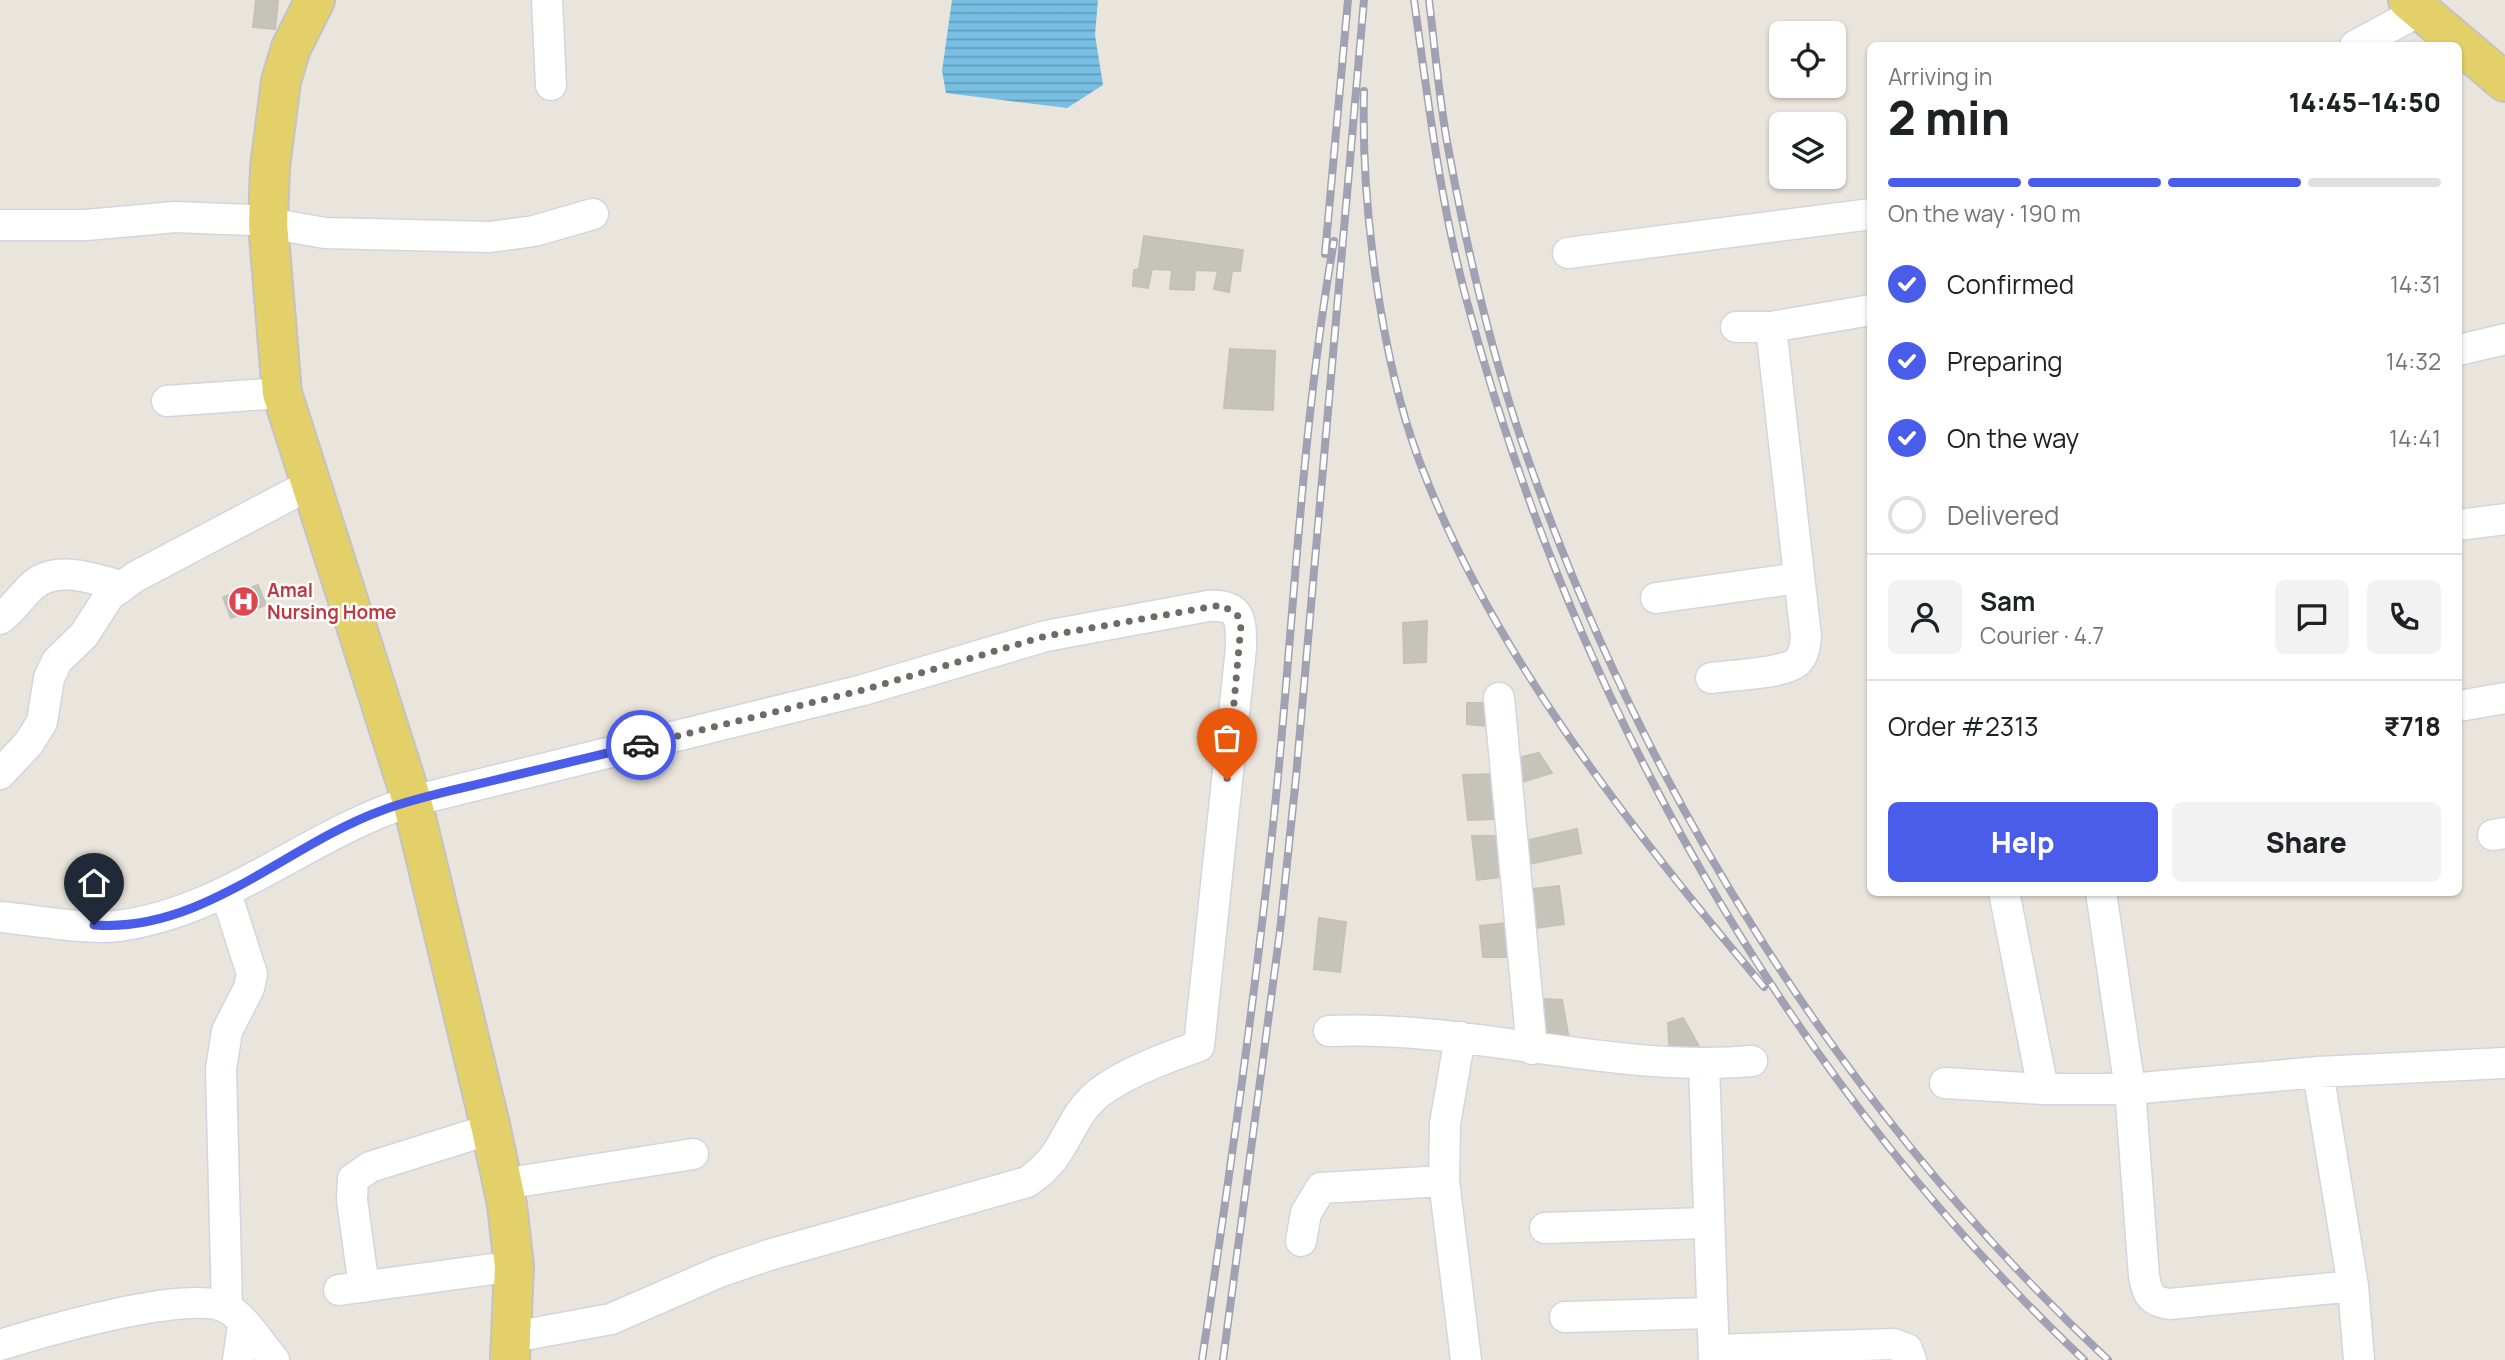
<!DOCTYPE html>
<html lang="en">
<head>
<meta charset="utf-8">
<style>
  body { margin:0; font-family:Manrope,sans-serif; background:#f2f2f2; color:#202124; height:100vh; display:flex; flex-direction:column; font-size:26px; white-space:nowrap }
  * { box-sizing:border-box; margin:0 }
  p { font-size:23px; color:#757577 }
  .icon { flex:none; width:38px; height:38px; fill:none; stroke:currentColor; stroke-width:2; stroke-linecap:round; stroke-linejoin:round }
  .map { position:relative; flex:1; overflow:hidden }
  .side { position:absolute; left:1867px; top:42px; width:595px; height:854px; display:flex; flex-direction:column; background:#fff; border-radius:10px; box-shadow:0 2px 5px #0004 }
  .side>* { flex:none }
  .tools { position:absolute; left:1769px; top:21px; display:grid; gap:14px }
  .tools a { display:grid; place-items:center; width:77px; height:77px; border-radius:10px; background:#fff; box-shadow:0 2px 5px #0004; font-size:35px }
  .pin { position:absolute; display:grid; place-items:center; width:60px; height:60px; color:#fff; margin:-72px -30px; border-radius:50% 50% 50% 0; rotate:-45deg; box-shadow:0 0 7px #0007 }
  .pin .icon { rotate:45deg }
  .courier { position:absolute; display:grid; place-items:center; width:70px; height:70px; margin:-35px; border:5px solid #4a5cea; border-radius:50%; background:#fff; color:#222; box-shadow:0 2px 9px #0007 }
  .summary em { font-style:normal; font-weight:800 }
  .summary div { display:flex; flex-direction:column-reverse }
  .summary { display:flex; align-items:center; justify-content:space-between; height:119px; padding:0 21px }
  h1 { font-size:46px; font-weight:800; line-height:52px }
  .bar { display:grid; grid-template-columns:repeat(4,1fr); gap:10px 7px; align-content:center; height:84px; padding:0 21px }
  .bar i { height:9px; border-radius:5px; background:#e0e0e0 }
  .bar .active { background:#4a5cea }
  .bar p { grid-column:span 4 }
  .line { display:flex; align-items:center; gap:18px; padding:0 21px; border-top:2px solid #e0e0e0 }
  .line div { flex:1 }
  .round { display:grid; place-items:center; flex:none; width:74px; height:74px; border-radius:10px; background:#f2f2f2 }
  ol { padding:0 21px; list-style:none }
  li { display:flex; align-items:center; gap:21px; height:77px }
  li p { margin-inline-start:auto }
  li .icon { padding:7px; border-radius:50%; background:#4a5cea; color:#fff; stroke-width:4 }
  li:last-child { color:#757577 }
  li i { width:38px; height:38px; border:4px solid #e0e0e0; border-radius:50% }
  .primary-button { display:flex; gap:14px; margin-top:auto; padding:14px 21px }
  .primary-button a { flex:1; height:80px; border-radius:10px; background:#4a5cea; color:#fff; font-size:28px; font-weight:800; line-height:80px; text-align:center }
  .primary-button a+a { background:#f2f2f2; color:#202124 }
  .map>svg:first-child { display:block }
</style>
</head>
<body>
<div class="map">
<svg width="2505" height="1360" viewBox="0 0 2505 1360">
  <defs>
    <pattern id="water-rules" width="6" height="5" patternUnits="userSpaceOnUse" patternTransform="scale(1.75)"><rect width="6" height="5" fill="#78bfe4"/><path d="M0 2.5h6" fill="none" stroke="#629bb9"/></pattern>
  </defs>
  <rect width="100%" height="100%" fill="#eae5dc"/>
  <path fill="url(#water-rules)" d="M952 0H1098L1095 35 1103 85 1067 108 946 93 942 71Z"/>
  <path fill="#c6c3bb" stroke="#c5c1b6" stroke-width="2" d="M256 0H278L275 29 253 27Z
    M1144 236 1243 250 1240 271H1232L1229 292 1214 289 1218 271 1195 270 1194 290 1170 289 1172 270 1152 269 1148 288 1133 286 1134 270 1139 269Z
    M1230 349 1275 351 1273 410 1224 408Z
    M258 585 266 605 231 618 223 597Z
    M1427 621 1426 662 1404 663 1403 623Z
    M1467 703H1495L1498 727 1467 724Z
    M1539 753 1552 773 1519 783 1517 758Z
    M1493 774 1496 819 1468 820 1463 775Z
    M1577 829 1581 853 1529 864 1525 841Z
    M1472 836H1497L1502 877 1477 880Z
    M1559 886 1564 924 1535 928 1533 889Z
    M1319 918 1346 922 1340 972 1314 969Z
    M1506 923 1510 957H1483L1480 926Z
    M1543 999 1562 1000 1569 1039 1547 1041Z
    M1683 1018 1705 1057 1670 1060 1668 1023Z"/>
  <g fill="none" stroke-linecap="round" stroke-linejoin="round">
    <defs>
      <path id="minor" d="M547 0 551 85
        M2355 46 2421 10
        M0 225H86L175 217 251 220 325 233 490 237 534 231 593 214
        M1568 253 1871 214
        M1736 327H1771L1871 310
        M2459 350 2505 339
        M167 401 282 393
        M2459 525 2505 519
        M1656 598 1799 578
        M0 619C12 610 20 598 31 587 54 564 93 578 120 586
        M1711 678C1732 675 1780 674 1796 663 1804 656 1805 647 1806 637L1771 327
        M1499 698 1532 1049
        M2465 705 2505 698
        M0 774 29 743 42 722 49 678 57 661 84 635 109 596 135 577 311 484
        M2493 835 2505 833
        M2004 892 2043 1089
        M2101 892 2130 1089 2144 1276C2147 1294 2151 1302 2170 1304L2353 1286
        M226 893 252 974 249 988 227 1031 221 1069 227 1308
        M0 917C34 920 85 930 118 926 227 912 309 833 412 801L863 690 1046 636 1208 606C1242 604 1241 620 1241 648L1199 1046C1168 1057 1118 1075 1093 1098 1065 1125 1067 1156 1027 1182L769 1255 719 1272 611 1319 513 1337
        M1329 1031C1471 1025 1610 1073 1752 1061
        M1460 1037 1445 1124 1444 1181 1466 1360
        M1704 1065 1714 1360
        M2318 1072 2353 1286 2359 1360
        M1945 1083 2043 1089H2130L2318 1072 2505 1063
        M503 1184 693 1154
        M1545 1228 1707 1223
        M1301 1241 1306 1213 1321 1188 1444 1181
        M364 1287 352 1200 353 1179 370 1167 491 1129
        M339 1290 514 1266
        M1565 1317 1712 1313
        M0 1345C42 1332 190 1288 227 1308 245 1318 261 1345 274 1360
        M1714 1350 1893 1344 1907 1349 1911 1360
        M238 1360 243 1325"/>
      <path id="major" d="M315 0 291 48 281 81 270 167 268 224 282 393 412 801 491 1129 507 1205 514 1266 510 1360
        M2408 0 2505 82"/>
    </defs>
    <use href="#minor" stroke="#d2d4e1" stroke-width="33"/>
    <use href="#major" stroke="#c3c3c3" stroke-width="42"/>
    <use href="#minor" stroke="#fff" stroke-width="30"/>
    <use href="#major" stroke="#e4d068" stroke-width="38"/>
    <defs>
      <path id="rail" d="M1414 0C1428 100 1440 201 1466 298 1572 698 1783 1074 2084 1360
        M1429 0C1435 49 1439 99 1448 147 1466 246 1490 347 1522 442 1641 790 1840 1108 2108 1360
        M1364 91C1361 202 1380 356 1419 460 1491 653 1633 831 1764 987
        M1325 254 1348 0
        M1202 1360C1231 1166 1259 971 1278 776 1295 598 1303 418 1334 241
        M1223 1360 1280 931 1296 777 1364 0"/>
    </defs>
    <use href="#rail" stroke="#a0a1b2" stroke-width="8"/>
    <use href="#rail" stroke="#fff" stroke-width="5" stroke-dasharray="16" stroke-linecap="butt"/>
  </g>
  <g fill="none" stroke-linecap="round" stroke-linejoin="round">
    <path stroke="#6d6b68" stroke-width="7" stroke-dasharray="0 12.6" d="M641 745 863 690 1046 636 1221 605 1237 614 1241 625 1227 780"/>
    <path stroke="#4a5cea" stroke-width="9" d="M94 925C203 933 286 845 383 810 418 797 455 790 491 781 541 769 591 757 641 745"/>
  </g>
  <defs>
    <symbol id="hospital-disc" viewBox="-11 -11 22 22"><circle r="9.5" fill="#e0444e" stroke="#fff"/><path d="M-5-5h3v3.5h4V-5h3V5h-3V1.5h-4V5h-3Z" fill="#fff"/></symbol>
  </defs>
  <g fill-rule="evenodd">
    <use href="#hospital-disc" x="226" y="584" width="35" height="35"/>
  </g>
  <g text-anchor="middle" stroke-width="5" stroke-linejoin="round" paint-order="stroke">
    <g font-size="19" font-weight="bold" fill="#be3a42" stroke="#fff" text-anchor="start">
      <text x="267" y="597">Amal<tspan x="267" dy="22">Nursing Home</tspan></text>
    </g>
  </g>
</svg>
<div class="tools">
<a><svg class="icon" aria-label="locate" viewBox="0 0 24 24"><circle cx="12" cy="12" r="6"/><path d="M12 2v4M12 18v4M2 12h4M18 12h4"/></svg></a>
<a><svg class="icon" aria-label="layers" viewBox="0 0 24 24"><path d="M12 4l9 5-9 5-9-5zM3 14l9 5 9-5"/></svg></a>
</div>
<div class="pin" style="left:1227px;top:780px;background:#ea580c"><svg class="icon" aria-label="bag" viewBox="0 0 24 24"><path d="M5 8h14l-1 12H6zM9 8a3 3 0 0 1 6 0"/></svg></div>
<div class="pin" style="left:94px;top:925px;background:#1f2937"><svg class="icon" aria-label="home" viewBox="0 0 24 24"><path d="M3 11l9-7 9 7M6 9v11h12V9"/></svg></div>
<div class="courier" style="left:641px;top:745px"><svg class="icon" aria-label="car" viewBox="0 0 24 24"><path d="M5 17H2v-5l4-1 3-4h7l3 4 3 1v5h-3M9 17h6M6 11h13"/><circle cx="7" cy="17" r="2"/><circle cx="17" cy="17" r="2"/></svg></div>
<section class="side">
<div class="summary"><div><h1>2 min</h1><p>Arriving in</p></div><em>14:45–14:50</em></div>
<div class="bar"><i class="active"></i><i class="active"></i><i class="active"></i><i></i><p>On the way · 190 m</p></div>
<ol>
<li><svg class="icon" aria-label="check" viewBox="0 0 24 24"><path d="M5 12l5 5 9-10"/></svg>Confirmed<p>14:31</p></li>
<li><svg class="icon" aria-label="check" viewBox="0 0 24 24"><path d="M5 12l5 5 9-10"/></svg>Preparing<p>14:32</p></li>
<li><svg class="icon" aria-label="check" viewBox="0 0 24 24"><path d="M5 12l5 5 9-10"/></svg>On the way<p>14:41</p></li>
<li><i></i>Delivered</li>
</ol>
<div class="line" style="height:126px"><a class="round"><svg class="icon" aria-label="person" viewBox="0 0 24 24"><circle cx="12" cy="8" r="4"/><path d="M4 21q1-7 8-7t8 7"/></svg></a><div><b>Sam</b><p>Courier · 4.7</p></div><a class="round"><svg class="icon" aria-label="chat" viewBox="0 0 24 24"><path d="M4 5h16v11H9l-5 4z"/></svg></a><a class="round"><svg class="icon" aria-label="phone" viewBox="0 0 24 24"><path d="M5 4h4l2 5-3 2q2 4 5 5l2-3 5 2v4C11 20 4 13 5 4z"/></svg></a></div>
<div class="line" style="height:91px"><div>Order #2313</div><b>₹718</b></div>
<div class="primary-button"><a>Help</a><a>Share</a></div>
</section>
</div>
</body>
</html>
